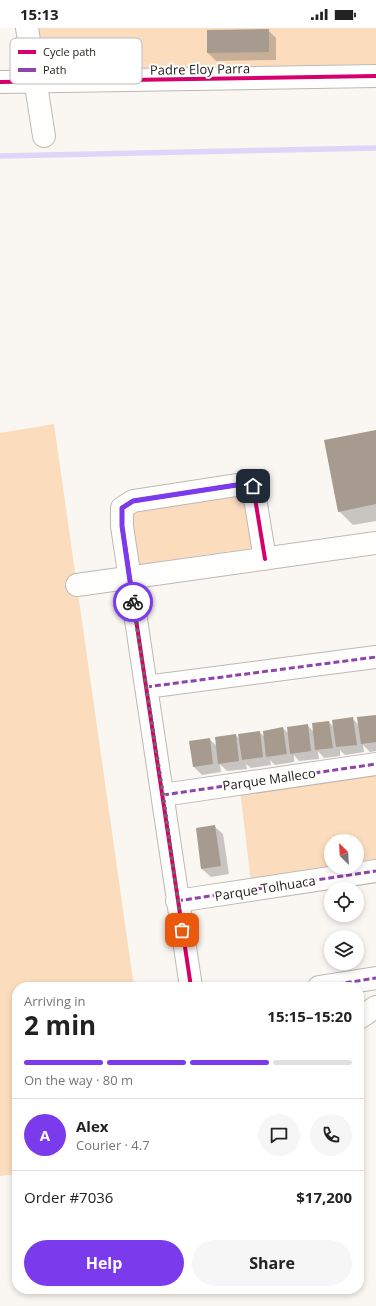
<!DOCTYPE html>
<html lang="en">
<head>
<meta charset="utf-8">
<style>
  body { margin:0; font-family:"Open Sans",sans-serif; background:#f6f6f6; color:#222; height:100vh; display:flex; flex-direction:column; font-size:15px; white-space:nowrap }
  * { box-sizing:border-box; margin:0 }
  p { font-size:13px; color:#767676 }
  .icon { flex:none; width:22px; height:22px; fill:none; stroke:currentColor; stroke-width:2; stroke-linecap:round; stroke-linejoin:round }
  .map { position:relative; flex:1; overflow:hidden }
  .details { position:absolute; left:12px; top:954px; width:352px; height:312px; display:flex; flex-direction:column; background:#fff; border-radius:16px; box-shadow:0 2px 6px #0003 }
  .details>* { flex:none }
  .needle { width:26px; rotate:336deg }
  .controls { position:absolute; left:324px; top:806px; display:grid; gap:8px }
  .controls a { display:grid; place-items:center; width:40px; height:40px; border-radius:50%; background:#fff; box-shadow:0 2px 6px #0003; font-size:20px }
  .pin { position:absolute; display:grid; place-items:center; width:34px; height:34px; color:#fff; margin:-17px; border-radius:8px; box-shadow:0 2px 6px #0006 }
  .courier { position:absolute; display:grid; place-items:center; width:40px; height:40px; margin:-20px; border:3px solid #7c3aed; border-radius:50%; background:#fff; color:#222; box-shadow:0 1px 5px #0007 }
  .summary em { font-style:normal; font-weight:700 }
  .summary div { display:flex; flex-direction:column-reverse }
  .summary { display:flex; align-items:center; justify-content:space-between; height:68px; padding:0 12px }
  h1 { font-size:26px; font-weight:700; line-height:30px }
  .bar { display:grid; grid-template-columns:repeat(4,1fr); gap:6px 4px; align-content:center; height:48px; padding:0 12px }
  .bar i { height:5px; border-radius:3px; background:#e0e0e0 }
  .bar .current { background:#7c3aed }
  .bar p { grid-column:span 4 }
  .line { display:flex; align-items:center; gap:10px; padding:0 12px; border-top:1px solid #e0e0e0 }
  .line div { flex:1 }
  .round { display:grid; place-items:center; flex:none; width:42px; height:42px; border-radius:21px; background:#f6f6f6 }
  .action { display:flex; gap:8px; margin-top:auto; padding:8px 12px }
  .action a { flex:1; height:46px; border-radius:24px; background:#7c3aed; color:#fff; font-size:16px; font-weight:700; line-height:46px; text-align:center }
  .action a+a { background:#f6f6f6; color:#222 }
  .status { display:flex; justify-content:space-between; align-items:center; height:28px; padding:0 20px; background:#fff; direction:ltr }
  .status svg { height:11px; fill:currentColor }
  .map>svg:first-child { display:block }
</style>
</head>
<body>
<div class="status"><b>15:13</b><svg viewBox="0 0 49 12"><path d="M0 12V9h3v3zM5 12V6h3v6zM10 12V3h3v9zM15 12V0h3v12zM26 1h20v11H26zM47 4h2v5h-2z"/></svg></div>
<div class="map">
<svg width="376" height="1278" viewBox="0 0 376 1278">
  <rect width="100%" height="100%" fill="#faf6f2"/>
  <path fill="#fbddbe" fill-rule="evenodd" d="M33 0H376V36L42 43Z
    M54 396 134 959H17V1146L0 1148V405Z
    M244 464 260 519 134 537 128 494 136 480Z
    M376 741V837L251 855 240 761ZM331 813H357V839H331Z"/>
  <path fill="#0003" d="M268 2 276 10V32L216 33 208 25Z
    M376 403V493L353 497 339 483Z
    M376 688V723L370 724 363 717 364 724 345 727 340 722V728L324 730 318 723 319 731 299 733 294 727V734L275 737 270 732 271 737 251 740 246 736 247 741 227 743 220 736 221 744 202 747 194 739 209 711 217 718 236 707 240 712 259 704 265 709 283 700 289 706 307 697 314 704 329 694 334 699 353 691 359 697Z
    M214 798 223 806 229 846 211 849 202 841Z"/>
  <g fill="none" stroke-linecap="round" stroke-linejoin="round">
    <path stroke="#ddd6f9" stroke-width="5.5" d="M0 128 376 120"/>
  </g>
  <path fill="#a69b8e" d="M269 1V24L207 25V2Z
    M376 402V476L338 484 324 412Z
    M376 687V714L361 716 357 689Z
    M353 689 357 717 336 719 332 692Z
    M329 693 333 720 315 722 312 695Z
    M308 696 311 723 290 726 287 699Z
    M283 699 287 726 266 729 263 703Z
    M260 703 263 729 242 732 238 706Z
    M236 706 239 733 218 736 215 709Z
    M210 710 213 736 193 739 189 713Z
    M215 797 221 838 201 841 196 800Z"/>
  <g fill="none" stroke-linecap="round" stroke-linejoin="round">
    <defs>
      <path id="minor" d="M27 0 44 108
        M0 54 376 48
        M77 557 376 515
        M146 659 376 629
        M163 767 376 736
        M177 873 376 843
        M191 959 122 498V480L133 473 243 456 253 458 265 531
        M319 959 376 950
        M359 990 376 979"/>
    </defs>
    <use href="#minor" stroke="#bdb8b4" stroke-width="24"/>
    <use href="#minor" stroke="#fefefd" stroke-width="22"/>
    <path stroke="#8e44ad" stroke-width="3" stroke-dasharray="6 3" stroke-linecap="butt" d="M146 659 376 629
      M163 767 376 736
      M177 873 376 843
      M319 959 376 950"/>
    <defs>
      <path id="cycleway" d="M0 54 376 48
        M191 959 122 498V480L133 473 243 456 253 458 265 531"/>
    </defs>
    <use href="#cycleway" stroke="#fff" stroke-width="6"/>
    <use href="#cycleway" stroke="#d6006c" stroke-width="4"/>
  </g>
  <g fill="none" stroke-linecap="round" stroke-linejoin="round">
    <path stroke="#6d6864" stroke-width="4" stroke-dasharray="0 7.2" d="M133 574 163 766 182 902"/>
    <path stroke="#7c3aed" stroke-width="5" d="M133 574 122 498V480L133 473 243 456 253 458"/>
  </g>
  <g text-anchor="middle" stroke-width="4" stroke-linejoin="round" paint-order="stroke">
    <g font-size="13" fill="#211c17" stroke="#fff">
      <text transform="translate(200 41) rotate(-1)" y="5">Padre Eloy Parra</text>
      <text transform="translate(269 751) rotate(-8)" y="5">Parque Malleco</text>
      <text transform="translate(265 860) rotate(-9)" y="5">Parque Tolhuaca</text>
    </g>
  </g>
  <rect x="10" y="10" width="132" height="46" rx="6" fill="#fff" stroke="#bcbbb9" stroke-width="1"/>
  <rect x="18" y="22" width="18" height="4" fill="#d6006c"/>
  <rect x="18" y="40" width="18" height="4" fill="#8e44ad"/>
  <g font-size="11" fill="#211c17">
    <text x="43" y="28">Cycle path</text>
    <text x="43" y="46">Path</text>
  </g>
</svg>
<div class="controls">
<a><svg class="needle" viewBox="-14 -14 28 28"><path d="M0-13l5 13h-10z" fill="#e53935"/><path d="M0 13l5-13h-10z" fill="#767676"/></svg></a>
<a><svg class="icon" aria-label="locate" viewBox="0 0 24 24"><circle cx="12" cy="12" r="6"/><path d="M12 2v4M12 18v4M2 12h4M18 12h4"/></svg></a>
<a><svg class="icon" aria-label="layers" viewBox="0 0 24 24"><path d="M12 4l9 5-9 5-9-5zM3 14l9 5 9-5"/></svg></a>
</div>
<div class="pin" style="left:182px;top:902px;background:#ea580c"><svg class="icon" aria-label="bag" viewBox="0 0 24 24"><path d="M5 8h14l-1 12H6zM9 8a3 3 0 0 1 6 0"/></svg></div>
<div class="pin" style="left:253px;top:458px;background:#1f2937"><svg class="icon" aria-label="home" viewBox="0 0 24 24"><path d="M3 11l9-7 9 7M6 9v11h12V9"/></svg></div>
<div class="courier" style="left:133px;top:574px"><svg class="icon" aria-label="bike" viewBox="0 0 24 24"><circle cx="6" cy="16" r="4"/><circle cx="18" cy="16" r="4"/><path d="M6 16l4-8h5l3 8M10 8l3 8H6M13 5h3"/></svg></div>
<section class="details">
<div class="summary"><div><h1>2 min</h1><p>Arriving in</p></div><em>15:15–15:20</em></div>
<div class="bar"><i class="current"></i><i class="current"></i><i class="current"></i><i></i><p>On the way · 80 m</p></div>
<div class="line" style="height:72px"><b class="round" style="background:#7c3aed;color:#fff">A</b><div><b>Alex</b><p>Courier · 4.7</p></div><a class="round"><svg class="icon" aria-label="chat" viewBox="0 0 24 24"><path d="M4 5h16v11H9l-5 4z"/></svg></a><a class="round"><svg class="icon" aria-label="phone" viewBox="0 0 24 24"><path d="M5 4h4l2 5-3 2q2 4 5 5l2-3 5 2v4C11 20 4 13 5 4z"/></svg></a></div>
<div class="line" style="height:52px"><div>Order #7036</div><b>$17,200</b></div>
<div class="action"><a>Help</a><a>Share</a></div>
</section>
</div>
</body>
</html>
